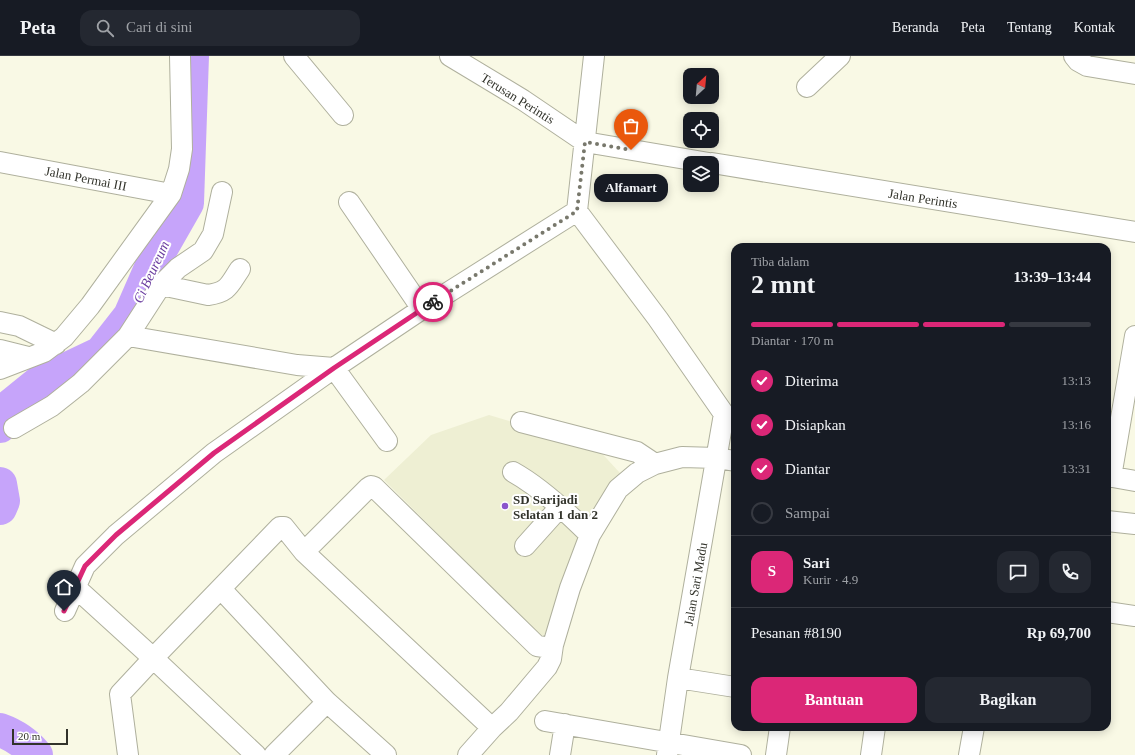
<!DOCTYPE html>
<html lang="id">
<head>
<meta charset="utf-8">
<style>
  body { margin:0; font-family:Georgia,serif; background:#242831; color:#f1f3f6; height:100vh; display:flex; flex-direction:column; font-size:15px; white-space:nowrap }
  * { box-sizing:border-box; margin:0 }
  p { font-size:13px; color:#9ea1a6 }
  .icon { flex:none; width:22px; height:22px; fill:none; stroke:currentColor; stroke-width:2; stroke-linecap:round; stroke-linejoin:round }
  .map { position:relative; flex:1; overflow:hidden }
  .panel { position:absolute; left:731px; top:187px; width:380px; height:488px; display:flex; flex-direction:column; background:#171b24; border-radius:12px; box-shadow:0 2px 10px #0003 }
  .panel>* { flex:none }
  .needle { width:26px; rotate:26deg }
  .tools { position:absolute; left:683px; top:12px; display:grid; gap:8px }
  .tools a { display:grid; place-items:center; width:36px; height:36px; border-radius:8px; background:#171b24; box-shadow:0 2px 10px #0003; font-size:20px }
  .scale { position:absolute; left:12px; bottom:10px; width:56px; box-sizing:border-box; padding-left:4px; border:2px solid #32332b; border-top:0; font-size:11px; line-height:14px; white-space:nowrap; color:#32332b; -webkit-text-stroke:3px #fff; paint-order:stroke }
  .pin { position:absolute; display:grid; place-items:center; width:34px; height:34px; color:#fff; margin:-41px -17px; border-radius:50% 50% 50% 0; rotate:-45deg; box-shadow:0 0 4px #0007 }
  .pin .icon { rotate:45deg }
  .courier { position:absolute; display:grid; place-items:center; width:40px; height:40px; margin:-20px; border:3px solid #db2777; border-radius:50%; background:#fff; color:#222; box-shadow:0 1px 5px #0007 }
  .bubble { position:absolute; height:28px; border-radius:12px; background:#171b24; box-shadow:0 2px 10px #0003; font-size:13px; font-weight:700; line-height:28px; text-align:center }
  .summary em { font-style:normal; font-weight:700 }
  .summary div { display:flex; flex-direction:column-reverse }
  .summary { display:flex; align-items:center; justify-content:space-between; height:68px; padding:0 20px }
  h1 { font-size:26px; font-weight:700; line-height:30px }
  .bar { display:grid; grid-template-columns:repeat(4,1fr); gap:6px 4px; align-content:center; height:48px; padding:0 20px }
  .bar i { height:5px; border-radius:3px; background:#363941 }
  .bar .active { background:#db2777 }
  .bar p { grid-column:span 4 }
  .line { display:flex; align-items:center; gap:10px; padding:0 20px; border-top:1px solid #363941 }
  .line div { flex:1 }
  .round { display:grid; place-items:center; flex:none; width:42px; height:42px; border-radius:12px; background:#242831 }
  ol { padding:0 20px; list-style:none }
  li { display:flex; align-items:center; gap:12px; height:44px }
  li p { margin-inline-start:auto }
  li .icon { padding:4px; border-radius:50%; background:#db2777; color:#fff; stroke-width:4 }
  li:last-child { color:#9ea1a6 }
  li i { width:22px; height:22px; border:2px solid #363941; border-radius:50% }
  .action { display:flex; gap:8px; margin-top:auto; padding:8px 20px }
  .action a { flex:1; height:46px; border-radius:12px; background:#db2777; color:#fff; font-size:16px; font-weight:700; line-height:46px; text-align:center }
  .action a+a { background:#242831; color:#f1f3f6 }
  header { display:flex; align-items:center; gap:24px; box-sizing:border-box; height:56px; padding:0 20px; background:#171b24; border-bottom:1px solid #363941 }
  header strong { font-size:19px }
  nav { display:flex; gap:22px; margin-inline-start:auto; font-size:14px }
  .search { width:280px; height:36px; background:#242831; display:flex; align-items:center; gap:10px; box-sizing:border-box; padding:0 14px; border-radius:12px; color:#9ea1a6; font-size:15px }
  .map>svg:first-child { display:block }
</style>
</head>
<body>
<header>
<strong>Peta</strong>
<div class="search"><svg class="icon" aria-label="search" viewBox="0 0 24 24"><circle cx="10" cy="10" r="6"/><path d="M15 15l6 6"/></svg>Cari di sini</div>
<nav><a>Beranda</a><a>Peta</a><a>Tentang</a><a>Kontak</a></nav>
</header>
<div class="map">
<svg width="1135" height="699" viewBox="0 0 1135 699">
  <rect width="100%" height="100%" fill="#f9f9e5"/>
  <path fill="#eeefd3" d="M489 359 596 391 620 417 586 476 552 576 540 580 384 424 431 379Z"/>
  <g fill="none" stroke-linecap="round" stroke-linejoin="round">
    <path stroke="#c6a4fa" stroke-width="34" d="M0 370 4 355 40 326 101 297 130 260 154 205 187 147 192 0
      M0 428 3 445 0 452
      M0 674C14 679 27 688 36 699"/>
    <defs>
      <path id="minor" d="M294 0 343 59
        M450 0 523 44 585 86 709 107
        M594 0 577 155 658 263 724 358
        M1074 0 1078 5 1087 10 1135 18
        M807 31 840 0
        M0 106 171 138
        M712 107 1135 176
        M349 146 422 253
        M161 229 208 239C229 236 229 229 240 213
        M0 266 19 270 56 288
        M128 280 297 309 334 312 387 385
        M0 294 28 301
        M0 313 44 296 64 281 90 250 171 138 179 113 182 93 180 0
        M521 366 637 396 655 408
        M14 372 52 350 81 327 128 280 161 229 178 212 203 195 213 178 222 136
        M513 416C540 431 568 457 590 479
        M1107 420 1135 425
        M1111 421 1135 280
        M1107 465 1135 468
        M525 490 560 451
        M304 496 368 432 371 430 374 431 537 590 544 591 553 589
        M75 531 153 602 256 699
        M221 533 327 646 386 699
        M65 555 85 510 116 479 214 397 334 312 422 253 577 155
        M1107 556 1135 560
        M678 622 735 631
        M545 665 741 699
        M128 699 120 638 161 594 280 471H284L304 496 492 672
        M274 699 327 646
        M468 699 492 672 509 656 547 611 551 603 553 589 570 532 590 479 618 433 637 417 655 408 682 401 717 402 735 405
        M560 699 565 668
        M667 699 678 622 724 358
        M776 699 780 671
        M871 699 875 671
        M969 699 974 671"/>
    </defs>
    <use href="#minor" stroke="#afb09d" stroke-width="22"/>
    <use href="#minor" stroke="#fff" stroke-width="20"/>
  </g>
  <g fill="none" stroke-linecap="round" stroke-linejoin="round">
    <path stroke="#78786c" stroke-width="4" stroke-dasharray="0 7.2" d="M433 246 577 155 585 86 631 94"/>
    <path stroke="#db2777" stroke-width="5" d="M64 555 85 510 116 479 214 397 334 312 433 246"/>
  </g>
  <circle fill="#8b55cc" stroke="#fff" stroke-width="1.5" cx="505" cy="450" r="4"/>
  <g text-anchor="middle" stroke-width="4" stroke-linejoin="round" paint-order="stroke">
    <g font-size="13" fill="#32332b" stroke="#fff">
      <text transform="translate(518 42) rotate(32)" y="5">Terusan Perintis</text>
      <text transform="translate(86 122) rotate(11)" y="5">Jalan Permai III</text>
      <text transform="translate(923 142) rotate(9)" y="5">Jalan Perintis</text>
      <text transform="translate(695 528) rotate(-80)" y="5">Jalan Sari Madu</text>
    </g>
    <g font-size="13" font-weight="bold" fill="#32332b" stroke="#fff" text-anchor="start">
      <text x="513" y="448">SD Sarijadi<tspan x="513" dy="15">Selatan 1 dan 2</tspan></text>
    </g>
    <g font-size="14" font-style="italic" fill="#693b9e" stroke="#fff">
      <text transform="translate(151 216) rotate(-65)" y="5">Ci Beureum</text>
    </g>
  </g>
</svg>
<div class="tools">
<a><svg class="needle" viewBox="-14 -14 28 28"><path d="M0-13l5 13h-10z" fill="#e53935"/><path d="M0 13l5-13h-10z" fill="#9ea1a6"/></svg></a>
<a><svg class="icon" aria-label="locate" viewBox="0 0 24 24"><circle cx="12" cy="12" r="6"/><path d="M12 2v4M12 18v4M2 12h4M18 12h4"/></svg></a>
<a><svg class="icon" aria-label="layers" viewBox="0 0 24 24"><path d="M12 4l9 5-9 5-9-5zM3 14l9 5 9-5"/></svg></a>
</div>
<div class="scale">20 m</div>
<div class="pin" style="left:631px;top:94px;background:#ea580c"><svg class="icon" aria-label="bag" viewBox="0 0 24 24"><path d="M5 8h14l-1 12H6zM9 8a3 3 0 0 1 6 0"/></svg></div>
<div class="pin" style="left:64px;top:555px;background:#1f2937"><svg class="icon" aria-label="home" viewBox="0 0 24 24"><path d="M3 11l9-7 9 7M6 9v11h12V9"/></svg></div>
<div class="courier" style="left:433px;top:246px"><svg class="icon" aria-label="bike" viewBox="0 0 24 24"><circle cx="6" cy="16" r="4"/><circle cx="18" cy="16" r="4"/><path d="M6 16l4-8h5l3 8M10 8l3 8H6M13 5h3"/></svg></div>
<div class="bubble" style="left:594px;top:118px;width:74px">Alfamart</div>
<section class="panel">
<div class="summary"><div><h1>2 mnt</h1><p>Tiba dalam</p></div><em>13:39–13:44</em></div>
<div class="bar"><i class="active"></i><i class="active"></i><i class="active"></i><i></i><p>Diantar · 170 m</p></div>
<ol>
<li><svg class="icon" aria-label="check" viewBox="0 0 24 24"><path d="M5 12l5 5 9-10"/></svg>Diterima<p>13:13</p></li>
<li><svg class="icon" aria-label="check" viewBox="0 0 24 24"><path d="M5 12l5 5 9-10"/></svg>Disiapkan<p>13:16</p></li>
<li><svg class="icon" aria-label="check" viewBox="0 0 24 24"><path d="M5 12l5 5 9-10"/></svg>Diantar<p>13:31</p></li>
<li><i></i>Sampai</li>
</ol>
<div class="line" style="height:72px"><b class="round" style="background:#db2777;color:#fff">S</b><div><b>Sari</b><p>Kurir · 4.9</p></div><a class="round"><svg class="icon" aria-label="chat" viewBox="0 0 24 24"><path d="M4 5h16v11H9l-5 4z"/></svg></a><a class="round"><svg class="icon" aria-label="phone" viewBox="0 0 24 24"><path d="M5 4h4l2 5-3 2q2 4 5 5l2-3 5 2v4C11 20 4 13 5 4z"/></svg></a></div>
<div class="line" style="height:52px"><div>Pesanan #8190</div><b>Rp 69,700</b></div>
<div class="action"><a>Bantuan</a><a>Bagikan</a></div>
</section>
</div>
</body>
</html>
